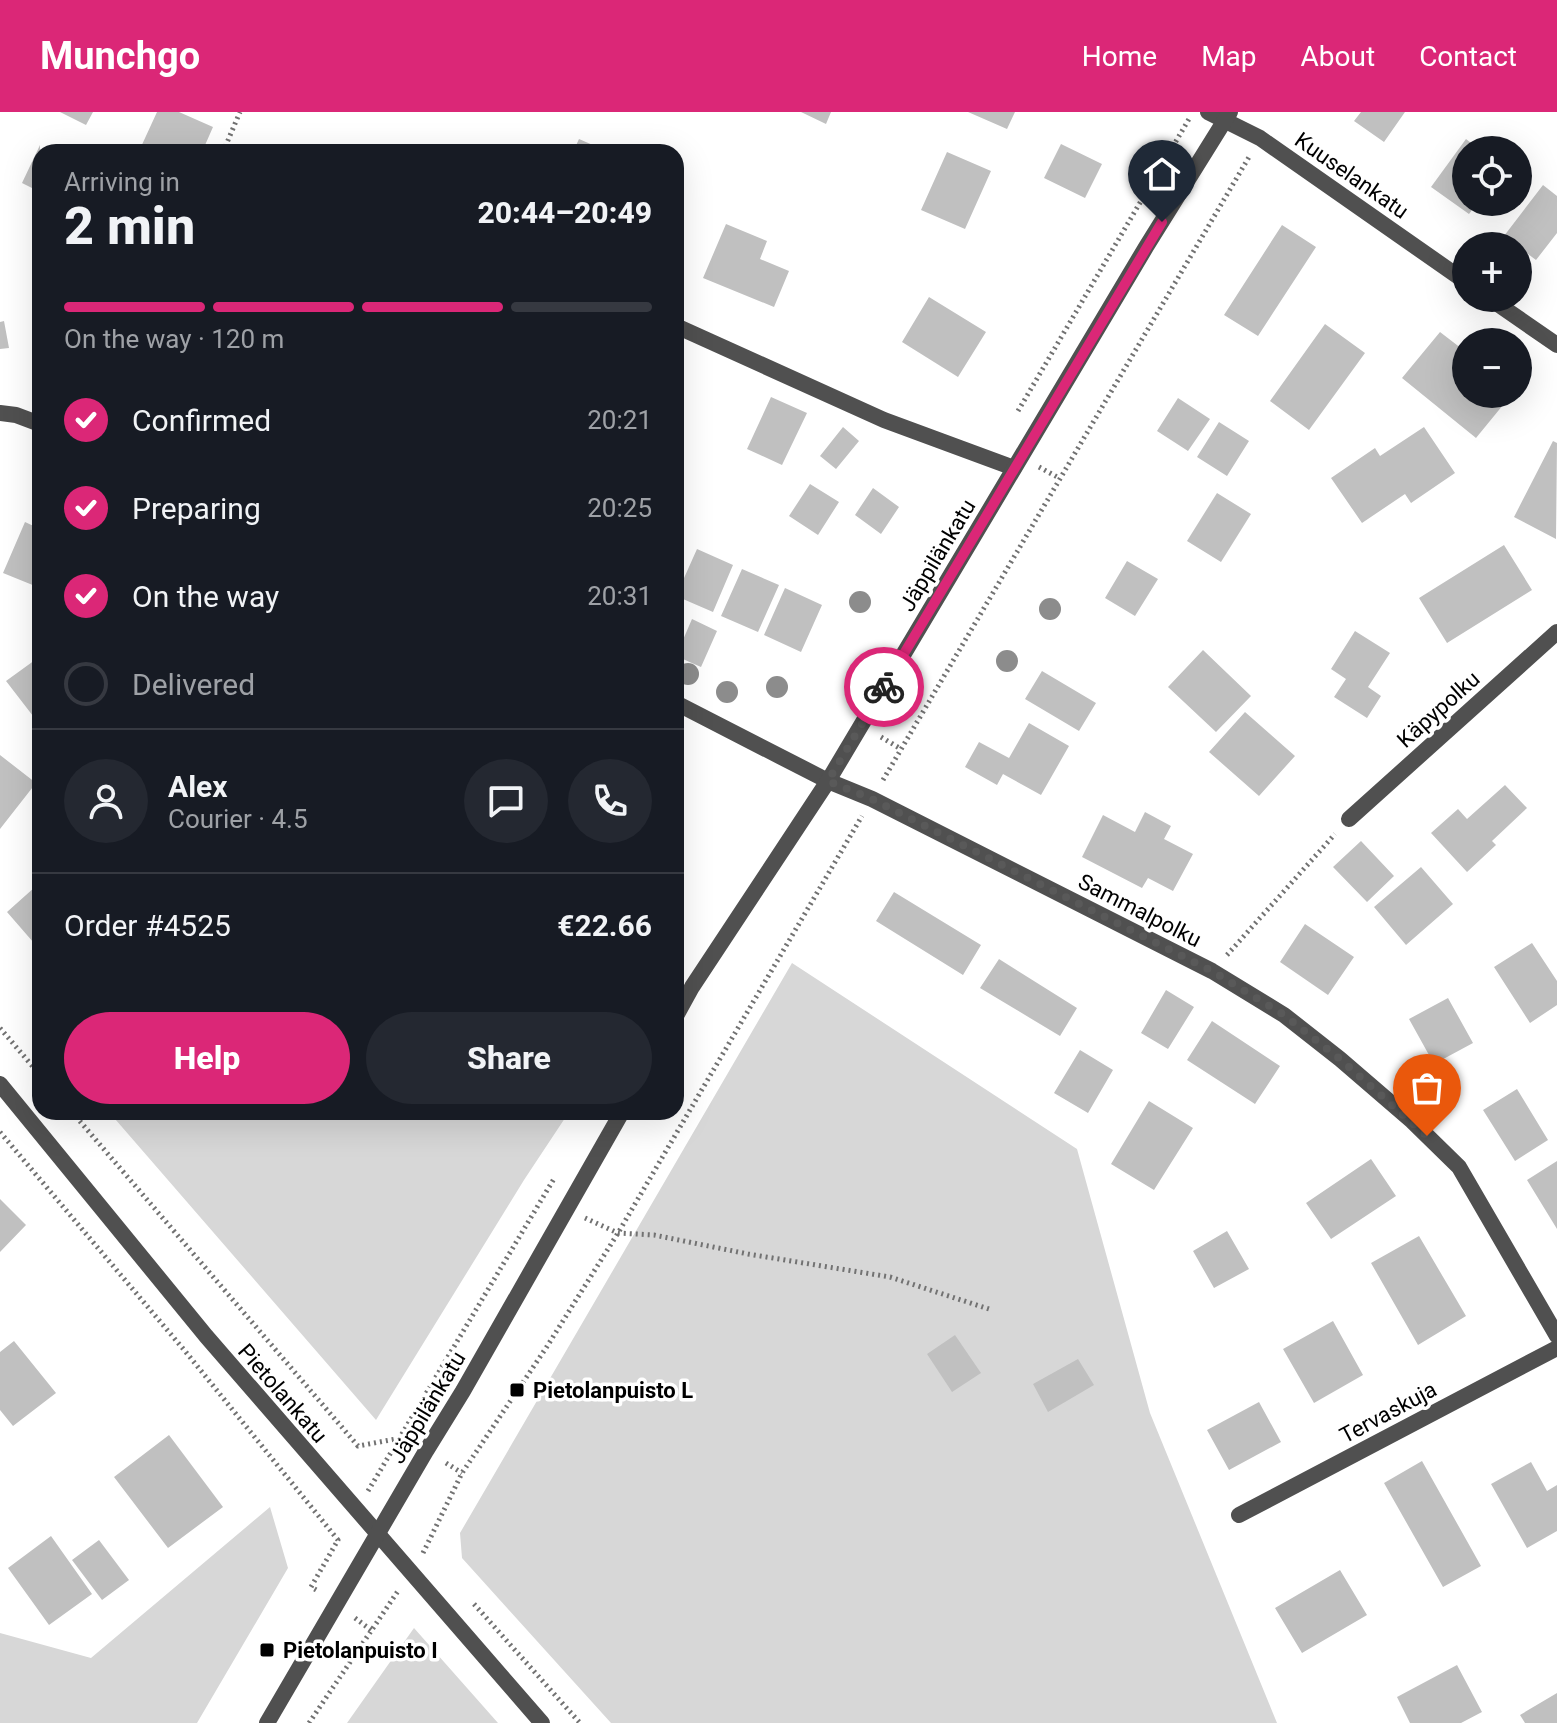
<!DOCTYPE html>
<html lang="en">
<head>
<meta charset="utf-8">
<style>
  body { margin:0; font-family:Roboto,sans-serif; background:#242831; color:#f1f3f6; height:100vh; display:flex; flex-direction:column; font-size:30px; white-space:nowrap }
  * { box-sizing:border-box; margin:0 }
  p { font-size:26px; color:#9ea1a6 }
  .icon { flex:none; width:44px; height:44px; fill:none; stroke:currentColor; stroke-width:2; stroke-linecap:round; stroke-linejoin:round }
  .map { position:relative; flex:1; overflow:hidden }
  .details { position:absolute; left:32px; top:32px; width:652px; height:976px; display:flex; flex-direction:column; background:#171b24; border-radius:24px; box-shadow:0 8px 32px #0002 }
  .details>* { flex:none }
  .fabs { position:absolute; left:1452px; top:24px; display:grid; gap:16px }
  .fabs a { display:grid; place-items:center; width:80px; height:80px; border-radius:50%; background:#171b24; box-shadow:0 8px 32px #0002; font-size:40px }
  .pin { position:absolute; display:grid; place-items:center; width:68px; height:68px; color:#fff; margin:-82px -34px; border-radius:50% 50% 50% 0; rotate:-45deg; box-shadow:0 0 8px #0007 }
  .pin .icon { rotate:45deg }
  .courier { position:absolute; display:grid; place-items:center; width:80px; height:80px; margin:-40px; border:6px solid #db2777; border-radius:50%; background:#fff; color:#222; box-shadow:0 2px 10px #0007 }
  .summary em { font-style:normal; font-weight:800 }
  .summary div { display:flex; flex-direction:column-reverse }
  .summary { display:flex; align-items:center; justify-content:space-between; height:136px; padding:0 32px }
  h1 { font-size:52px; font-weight:800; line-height:60px }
  .bar { display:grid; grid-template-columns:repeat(4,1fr); gap:12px 8px; align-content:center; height:96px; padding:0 32px }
  .bar i { height:10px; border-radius:6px; background:#363941 }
  .bar .on { background:#db2777 }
  .bar p { grid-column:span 4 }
  .line { display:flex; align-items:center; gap:20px; padding:0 32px; border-top:2px solid #363941 }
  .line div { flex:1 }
  .round { display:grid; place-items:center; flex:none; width:84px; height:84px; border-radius:42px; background:#242831 }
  ol { padding:0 32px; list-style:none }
  li { display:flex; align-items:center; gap:24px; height:88px }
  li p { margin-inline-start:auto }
  li .icon { padding:8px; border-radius:50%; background:#db2777; color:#fff; stroke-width:4 }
  li:last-child { color:#9ea1a6 }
  li i { width:44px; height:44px; border:4px solid #363941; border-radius:50% }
  .button { display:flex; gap:16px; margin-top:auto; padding:16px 32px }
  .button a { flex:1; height:92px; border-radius:48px; background:#db2777; color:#fff; font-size:32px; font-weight:800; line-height:92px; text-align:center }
  .button a+a { background:#242831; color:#f1f3f6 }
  header { display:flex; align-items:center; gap:48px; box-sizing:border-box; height:112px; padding:0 40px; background:#db2777; color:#fff }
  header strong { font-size:38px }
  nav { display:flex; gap:44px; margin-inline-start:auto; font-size:28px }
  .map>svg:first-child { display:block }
</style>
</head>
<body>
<header>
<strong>Munchgo</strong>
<nav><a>Home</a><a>Map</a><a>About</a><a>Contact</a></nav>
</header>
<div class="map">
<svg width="1557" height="1611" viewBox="0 0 1557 1611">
  <rect width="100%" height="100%" fill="#fff"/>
  <path fill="#d7d7d7" d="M792 851 1077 1037 1150 1301 1277 1611H611L462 1446 460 1421Z
    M109 1000H569L524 1068 376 1308Z
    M270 1395 288 1456 197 1611H0V1521L91 1546Z
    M414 1516 498 1611H347Z"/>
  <path fill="#c0c0c0" d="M60 0H93L86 13Z
    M157 0H179L213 15 202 40H147L140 37Z
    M801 0H831L826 12Z
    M968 0H1015L1007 17Z
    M1361 0H1405L1384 30 1354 9Z
    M579 27 609 40H573Z
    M1466 27 1480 38H1466V90H1478L1469 102 1431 75Z
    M1061 32 1102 52 1085 86 1044 66Z
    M40 33V37L46 40H40V80L22 71Z
    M947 40 991 59 965 117 921 98Z
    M1543 73 1557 84V121L1536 148 1504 124Z
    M726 112 767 129 760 147 789 159 774 195 703 166Z
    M1282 113 1316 135 1258 224 1224 203Z
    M929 185 986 220 958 265 902 230Z
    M40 188V204L32 194Z
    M4 209 9 236 0 237V210Z
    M1325 212 1365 241 1309 318 1270 289Z
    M1440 220 1466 240V282H1512L1476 326 1402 266Z
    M771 285 807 301 782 353 747 337Z
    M1178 286 1210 307 1188 339 1157 319Z
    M1219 310 1249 329 1227 364 1197 345Z
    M843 315 859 329 836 357 820 344Z
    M1424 315 1455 361 1411 391 1405 382 1362 411 1331 366 1375 336 1380 344Z
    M1553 329 1557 331 1556 427 1514 405Z
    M810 372 839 390 818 423 789 404Z
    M873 376 899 395 881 422 855 403Z
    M1217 381 1251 402 1221 450 1187 429Z
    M25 410 40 417V476L3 461Z
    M1504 433 1532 478 1447 531 1419 486Z
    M697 437 733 453 713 500 676 484Z
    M1127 449 1158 467 1135 504 1105 486Z
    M742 457 779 473 758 520 721 504Z
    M785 476 822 493 801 540 764 523Z
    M692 507 717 519 701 555 676 544Z
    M1355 519 1390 541 1368 575 1381 584 1367 606 1334 585 1346 567 1331 557Z
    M1203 538 1251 584 1216 620 1168 575Z
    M35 548 40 555V599L33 604 6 569Z
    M1042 559 1096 591 1079 619 1025 587Z
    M1245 600 1295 644 1259 684 1209 640Z
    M1029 611 1069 634 1041 683 1003 662 997 673 965 655 979 630 1009 646Z
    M0 643 36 671 0 717Z
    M1505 673 1527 696 1492 729 1496 733 1467 760 1431 721 1458 697 1467 707Z
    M1145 700 1171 714 1164 727 1193 742 1173 779 1148 766 1142 776 1082 745 1103 703 1135 720Z
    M1361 729 1394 764 1367 790 1333 755Z
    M1421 755 1453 792 1406 833 1374 795Z
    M35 775 40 781V838L7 800Z
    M894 780 981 833 963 863 876 809Z
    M1305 812 1354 845 1328 883 1280 850Z
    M1532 831 1557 869V893L1530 911 1494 855Z
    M999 847 1077 896 1060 924 980 876Z
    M1166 878 1194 895 1168 937 1141 921Z
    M1448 886 1473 931 1434 952 1409 907Z
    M1212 909 1280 954 1255 992 1187 948Z
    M1080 938 1113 958 1088 1001 1054 981Z
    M1517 977 1548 1028 1515 1049 1483 998Z
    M1149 989 1193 1016 1154 1078 1111 1052Z
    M1371 1047 1396 1084 1331 1127 1306 1091Z
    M1557 1049V1117L1527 1068Z
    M0 1087 26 1113 0 1140Z
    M1227 1119 1249 1157 1214 1176 1193 1139Z
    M1419 1124 1466 1204 1418 1233 1371 1151Z
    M1333 1209 1363 1263 1314 1291 1283 1237Z
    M955 1223 981 1261 952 1280 927 1242Z
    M14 1229 56 1281 13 1314 0 1298V1240Z
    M1078 1247 1094 1273 1048 1300 1033 1272Z
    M1259 1290 1281 1330 1229 1358 1207 1318Z
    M169 1323 223 1395 168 1436 114 1365Z
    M1422 1349 1481 1454 1443 1475 1384 1371Z
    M1531 1350 1547 1379 1557 1373V1419L1527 1436 1491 1372Z
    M51 1424 92 1482 49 1513 8 1456Z
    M99 1428 129 1468 102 1488 72 1448Z
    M1340 1458 1367 1503 1302 1541 1275 1496Z
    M1457 1553 1482 1600 1461 1611H1410L1397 1585Z
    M1557 1581V1611H1525L1520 1603Z"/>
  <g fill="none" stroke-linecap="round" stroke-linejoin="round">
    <path stroke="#727272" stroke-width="5" stroke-dasharray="2 4" stroke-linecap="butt" d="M223 40 240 0
      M1018 299 1189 7
      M1039 355 1059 366
      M881 625 901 637
      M883 668 1249 45
      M1227 843 1335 722
      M0 916 40 963
      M72 1000 358 1334 401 1326 406 1328
      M0 1020 185 1239 338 1428 311 1475 318 1479
      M585 1106 618 1121 654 1123 748 1142 890 1165 992 1198
      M446 1351 462 1361
      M368 1379 555 1065
      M423 1441 462 1361 546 1236 618 1121 862 704
      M474 1492 580 1611
      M355 1506 371 1518
      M309 1611 398 1479"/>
    <path stroke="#505050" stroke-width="16" d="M1208 0 1260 26 1466 170
      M1489 186 1557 233
      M676 214 884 308 1014 356
      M0 301 16 303 40 312
      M676 591 828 669 872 687 1212 859 1284 903 1340 947 1412 1009 1459 1055 1557 1224
      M1349 707 1557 520
      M0 972 206 1224 542 1611
      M1239 1403 1557 1236"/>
    <path stroke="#505050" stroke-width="16" d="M676 904 692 875 828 669 1146 135 1230 0
      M267 1611 426 1339 463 1279 622 1000"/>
  </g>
  <g fill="#8c8c8c">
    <circle cx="860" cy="490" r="11"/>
    <circle cx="1050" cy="497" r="11"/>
    <circle cx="1007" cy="549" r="11"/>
    <circle cx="688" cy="562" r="11"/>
    <circle cx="777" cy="575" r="11"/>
    <circle cx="727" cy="580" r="11"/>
  </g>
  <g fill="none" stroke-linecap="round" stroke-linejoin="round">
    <path stroke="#595959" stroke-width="8" stroke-dasharray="0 14.4" d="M884 575 828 669 872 687 1212 859 1284 903 1340 947 1427 1024"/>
    <path stroke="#db2777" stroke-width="10" d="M884 575 1162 110"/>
  </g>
  <g fill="#000" stroke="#fff" stroke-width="3">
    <rect x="509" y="1270" width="16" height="16" rx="4"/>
    <rect x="259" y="1530" width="16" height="16" rx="4"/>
  </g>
  <g text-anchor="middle" stroke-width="7" stroke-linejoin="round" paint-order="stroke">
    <g font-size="22" fill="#000" stroke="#fff">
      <text transform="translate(1352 63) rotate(35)" y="8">Kuuselankatu</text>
      <text transform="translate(937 443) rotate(-59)" y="8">Jäppilänkatu</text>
      <text transform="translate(1438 597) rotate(-42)" y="8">Käpypolku</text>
      <text transform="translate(1140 798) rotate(27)" y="8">Sammalpolku</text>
      <text transform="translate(283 1281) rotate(49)" y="8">Pietolankatu</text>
      <text transform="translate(427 1295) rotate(-59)" y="8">Jäppilänkatu</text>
      <text transform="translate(1388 1300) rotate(-28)" y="8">Tervaskuja</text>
    </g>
    <g font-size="22" font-weight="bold" fill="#000" stroke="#fff" text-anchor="start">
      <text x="533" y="1286">Pietolanpuisto L</text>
      <text x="283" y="1546">Pietolanpuisto I</text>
    </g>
  </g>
</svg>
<div class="fabs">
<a><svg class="icon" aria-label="locate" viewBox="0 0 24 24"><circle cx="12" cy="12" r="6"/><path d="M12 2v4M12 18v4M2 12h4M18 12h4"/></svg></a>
<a>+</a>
<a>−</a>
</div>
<div class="pin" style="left:1427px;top:1024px;background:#ea580c"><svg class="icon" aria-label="bag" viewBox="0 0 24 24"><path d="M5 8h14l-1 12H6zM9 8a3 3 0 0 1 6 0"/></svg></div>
<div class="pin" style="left:1162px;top:110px;background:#1f2937"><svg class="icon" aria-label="home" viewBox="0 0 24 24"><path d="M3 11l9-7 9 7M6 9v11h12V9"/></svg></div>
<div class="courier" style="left:884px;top:575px"><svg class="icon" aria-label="bike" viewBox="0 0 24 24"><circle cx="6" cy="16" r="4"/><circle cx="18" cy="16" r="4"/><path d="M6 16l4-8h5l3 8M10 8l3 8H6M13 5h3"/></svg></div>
<section class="details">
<div class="summary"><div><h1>2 min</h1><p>Arriving in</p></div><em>20:44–20:49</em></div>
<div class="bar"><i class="on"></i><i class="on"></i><i class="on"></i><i></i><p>On the way · 120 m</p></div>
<ol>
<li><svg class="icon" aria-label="check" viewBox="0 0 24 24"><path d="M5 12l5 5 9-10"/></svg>Confirmed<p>20:21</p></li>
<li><svg class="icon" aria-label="check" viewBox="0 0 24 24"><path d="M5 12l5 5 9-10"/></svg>Preparing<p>20:25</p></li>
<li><svg class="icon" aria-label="check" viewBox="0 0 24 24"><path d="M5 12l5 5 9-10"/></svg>On the way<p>20:31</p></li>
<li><i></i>Delivered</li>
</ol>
<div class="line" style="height:144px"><a class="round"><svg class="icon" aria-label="person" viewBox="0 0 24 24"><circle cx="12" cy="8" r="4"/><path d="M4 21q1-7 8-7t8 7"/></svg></a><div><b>Alex</b><p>Courier · 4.5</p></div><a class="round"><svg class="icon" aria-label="chat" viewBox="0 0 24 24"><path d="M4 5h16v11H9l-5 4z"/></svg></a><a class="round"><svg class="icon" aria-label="phone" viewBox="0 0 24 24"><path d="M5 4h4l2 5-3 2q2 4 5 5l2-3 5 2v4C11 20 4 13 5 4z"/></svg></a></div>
<div class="line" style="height:104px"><div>Order #4525</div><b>€22.66</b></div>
<div class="button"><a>Help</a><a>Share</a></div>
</section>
</div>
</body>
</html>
